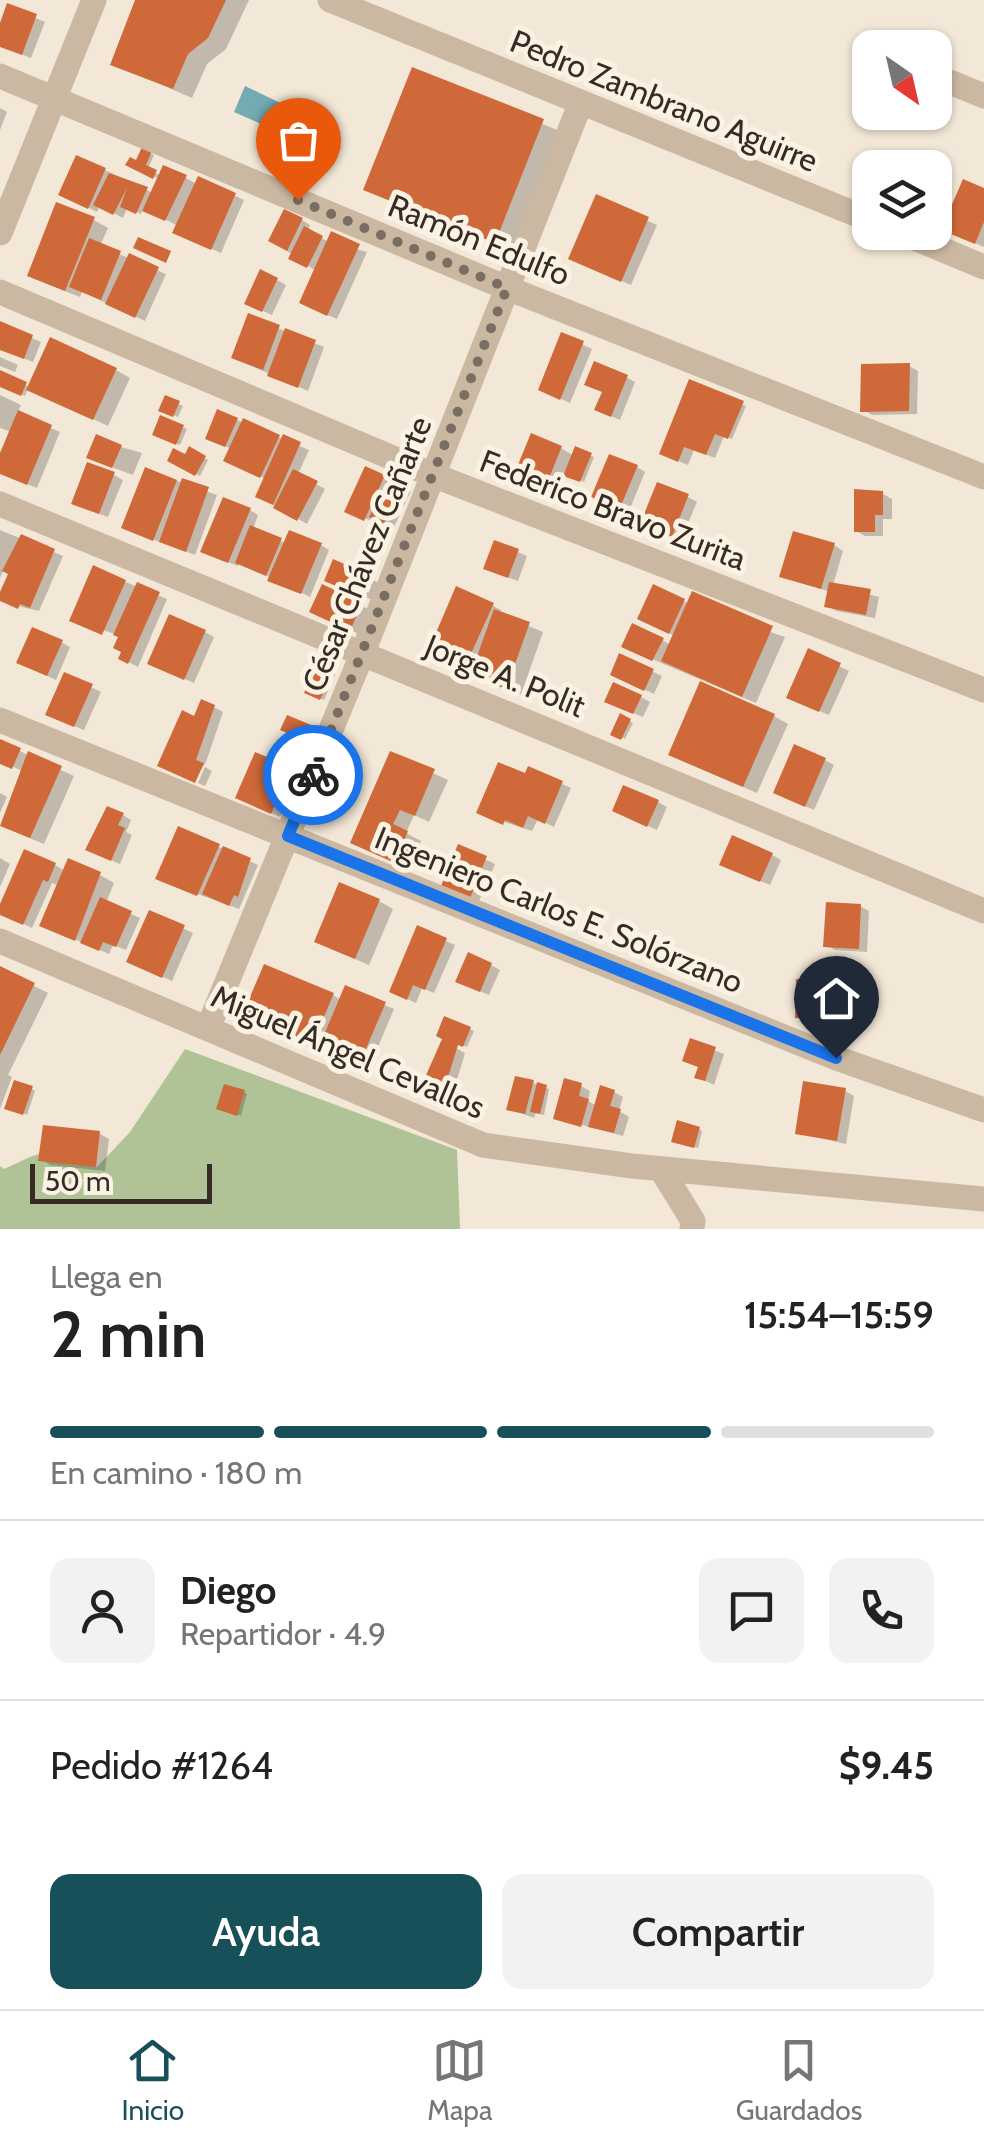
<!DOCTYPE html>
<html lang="es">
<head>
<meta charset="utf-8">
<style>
  body { margin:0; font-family:Cabin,sans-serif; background:#f2f2f2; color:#222; height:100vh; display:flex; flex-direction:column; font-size:38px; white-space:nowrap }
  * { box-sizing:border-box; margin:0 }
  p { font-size:32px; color:#767676 }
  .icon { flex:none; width:55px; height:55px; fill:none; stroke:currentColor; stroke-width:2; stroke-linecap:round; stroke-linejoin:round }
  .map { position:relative; height:1229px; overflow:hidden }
  .panel { display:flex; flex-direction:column; background:#fff; flex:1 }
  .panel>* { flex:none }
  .needle { width:65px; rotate:146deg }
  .controls { position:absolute; left:852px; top:30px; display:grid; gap:20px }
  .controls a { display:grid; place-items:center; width:100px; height:100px; border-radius:20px; background:#fff; box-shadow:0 2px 8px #0004; font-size:50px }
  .scale { position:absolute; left:30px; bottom:25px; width:182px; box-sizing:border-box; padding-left:10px; border:5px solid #362c25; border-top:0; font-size:28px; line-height:35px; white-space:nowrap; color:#362c25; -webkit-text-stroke:8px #faf2e3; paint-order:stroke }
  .pin { position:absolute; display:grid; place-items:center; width:85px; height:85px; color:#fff; margin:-102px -42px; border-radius:50% 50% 50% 0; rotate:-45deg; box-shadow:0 0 10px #0007 }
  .pin .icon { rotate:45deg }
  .courier { position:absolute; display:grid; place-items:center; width:100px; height:100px; margin:-50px; border:8px solid #1a73e8; border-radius:50%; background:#fff; color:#222; box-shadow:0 2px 12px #0007 }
  .overview em { font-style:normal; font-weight:600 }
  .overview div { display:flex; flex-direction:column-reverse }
  .overview { display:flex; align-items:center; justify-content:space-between; height:170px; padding:0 50px }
  h1 { font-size:65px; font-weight:600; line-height:75px }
  .bar { display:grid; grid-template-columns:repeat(4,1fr); gap:15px 10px; align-content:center; height:120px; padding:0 50px }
  .bar i { height:12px; border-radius:8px; background:#e0e0e0 }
  .bar .on { background:#18505a }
  .bar p { grid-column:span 4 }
  .line { display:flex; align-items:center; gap:25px; padding:0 50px; border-top:2px solid #e0e0e0 }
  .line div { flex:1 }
  .round { display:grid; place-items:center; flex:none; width:105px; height:105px; border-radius:20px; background:#f2f2f2 }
  .action { display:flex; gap:20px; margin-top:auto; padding:20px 50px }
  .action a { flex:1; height:115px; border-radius:20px; background:#18505a; color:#fff; font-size:40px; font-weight:600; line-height:115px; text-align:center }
  .action a+a { background:#f2f2f2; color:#222 }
  .tabs { display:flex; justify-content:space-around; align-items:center; height:140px; border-top:2px solid #e0e0e0; background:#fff; font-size:28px; color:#767676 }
  .tabs a { display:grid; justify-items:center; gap:5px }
  .tabs .on { color:#18505a }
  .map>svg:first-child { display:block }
</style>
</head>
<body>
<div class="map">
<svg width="984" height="1229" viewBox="0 0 984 1229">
  <rect width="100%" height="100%" fill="#f3e8d7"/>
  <path fill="#b0c396" d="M185 1049 457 1150 460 1229H0V1166L4 1169C44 1151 59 1139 97 1167L130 1132Z"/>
  <path fill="#74aab2" d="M245 86 297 111 286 135 234 112Z"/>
  <path fill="#0003" d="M138 0H249L226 49 207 64 192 98 114 64Z
    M9 7 45 22 31 58 0 46Z
    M414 70 562 132 514 251 366 189Z
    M0 108 7 112 0 130Z
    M143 150 154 155 148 169 161 176 186 178 197 184 199 179 244 200 221 253 184 237 178 226 143 208 141 214 127 208 123 218 100 206 97 212 70 199 105 170 153 193 159 179 129 164H137Z
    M984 191V247L953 234Z
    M597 198 657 225 631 285 580 263Z
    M94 220 108 228 100 246 166 274 145 321 82 292 80 297 44 283Z
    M302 220 310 225 308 231 329 242 367 252 337 319 311 308 316 271 271 240Z
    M277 280 286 285 272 315 256 308Z
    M250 317 324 347 308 391 243 362Z
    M1 324 41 342 33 362 0 349Z
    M563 335 592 349 570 403 550 394Z
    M0 357 18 365 15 372 0 366Z
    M909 366 918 371 917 414 872 415 863 410Z
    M116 370 130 378 108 426 28 388 25 396 0 385V373L30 387Z
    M626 377 635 382 620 420 606 414Z
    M691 382 746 406 732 439 724 436 715 458 694 450 688 465 671 458Z
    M0 395 21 405 17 413 60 432 37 488 0 473 11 432 0 428Z
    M166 398 183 406 178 417 161 410Z
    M162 418 187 429 180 445 155 434Z
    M237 420 309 450 298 474 325 489 307 524 267 501 266 479 235 465 232 449 217 443Z
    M121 447 142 453 133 475 98 462Z
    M561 448 574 456 577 450 594 457 584 482 562 472 553 496 516 476Z
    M190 450 208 460 200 476 170 460 186 458Z
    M637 467 645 472 629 511 603 501Z
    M147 470 217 495 195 555 133 532Z
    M114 475 123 480 108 517 83 508Z
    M384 477 411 491 394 527 356 516Z
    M883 494 892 499V519H883V536H865L856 531Z
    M688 497 697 502 681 540 652 528Z
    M250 510 258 515 253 529 286 543 321 545 329 550 310 597 239 562 238 566 212 556Z
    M0 530 63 556 39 611 9 604 11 574 4 569 0 578Z
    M496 543 527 556 518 581 495 573Z
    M834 545 843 551 833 585 879 597 875 618 836 611 827 606 830 592 782 576Z
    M334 563 382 584 375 601 336 585Z
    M94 569 167 599 138 667 121 658V636L78 622Z
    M323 587 370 610 359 634 321 616Z
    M655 587 689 604 785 637 756 703 633 651 662 640 671 645 675 636 649 623Z
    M492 605 501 610 500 614 543 632 521 695 473 675 478 661 444 646Z
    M205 632 214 637 194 683 159 668Z
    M61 642 70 647 56 680 28 667Z
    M809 652 849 671 829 715 798 702Z
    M621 657 662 676 654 694 622 679Z
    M320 662 337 670 324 700 307 692Z
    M66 675 101 692 84 730 57 719Z
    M641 697 650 702 643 717 616 706Z
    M214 707 223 712 206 762 194 781 195 719Z
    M774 716 788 724 757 793 685 762Z
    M622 717 633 723 625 739 613 734Z
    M0 742 74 776 44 844 17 833 15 799 11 796 25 772 0 761Z
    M392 754 448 780 429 822 414 815 406 833 421 841 409 869 367 850Z
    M256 755 299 775 280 817 247 802Z
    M825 760 834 765 814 810 785 797Z
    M205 767 212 771 205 786 198 783Z
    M529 769 571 788 554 827 538 819 532 831 488 817Z
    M0 793 7 797 0 813Z
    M658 802 667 807 657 830 624 815Z
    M123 815 131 820 126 832 132 835 120 864 97 854Z
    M180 829 258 865 239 909 167 883Z
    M460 847 495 864 479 901 453 890Z
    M772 855 781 860 770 885 731 869Z
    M0 858 10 864 0 887Z
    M55 865 65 871 100 875 114 883 106 903 140 918 126 950 113 945 109 954 42 925 59 886 52 883 32 928 0 912Z
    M379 901 393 909 369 965 331 949Z
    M860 906 869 911 867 952 835 950 826 945Z
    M150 913 193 933 172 981 138 966Z
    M419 929 455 945 434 993 422 988 416 1003 401 996Z
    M491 965 500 970 489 995 467 986Z
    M0 969 48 993 8 1075 12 1077 0 1109Z
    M816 982 825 987 824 1023 798 1017Z
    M346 988 394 1009 375 1054 327 1034 320 1050 253 1022 333 995 341 1000Z
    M445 1019 474 1031 467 1047 439 1035Z
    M692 1042 724 1054 714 1085 697 1077 700 1067Z
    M456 1048 465 1053 453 1093 435 1086Z
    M533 1083 549 1089 544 1115 536 1113 534 1118 509 1109Z
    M581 1086 590 1091 588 1101 597 1106 614 1092 623 1097 619 1111 629 1117 623 1136 556 1118Z
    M32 1089 35 1091 27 1115 11 1109Z
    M845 1091 854 1096 846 1144 798 1133Z
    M244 1092 247 1094 241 1116 222 1110Z
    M699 1129 702 1131 698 1148 678 1143Z
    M100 1134 109 1139 105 1171 50 1165 41 1159Z"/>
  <path fill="#cf6939" d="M135 0H226L208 38 188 54 173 89 110 65Z
    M7 3 37 14 22 55 0 47V23Z
    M412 67 544 119 495 243 363 190Z
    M142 147 152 151 146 165 157 170 153 179 125 165 130 157 136 160Z
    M76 155 106 168 88 209 58 195Z
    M163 165 187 175 165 221 142 211Z
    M109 173 148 187 136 214 120 207 127 188 113 215 93 205Z
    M198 176 236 193 211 250 172 233Z
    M963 179 984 188V222L975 244 941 230Z
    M596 194 649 217 621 282 568 259Z
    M56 202 95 217 65 291 27 276Z
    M284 209 303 218 287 251 268 241Z
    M304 226 323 236 307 268 288 259Z
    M331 231 360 244 327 316 299 303Z
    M138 237 171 251 166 263 133 248Z
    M89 238 121 251 101 300 69 287Z
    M129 253 159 267 135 318 105 304Z
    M260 269 278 278 262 312 244 304Z
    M248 313 280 325 263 370 231 358Z
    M0 321 33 335 24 359 0 350Z
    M285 328 316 340 298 388 267 376Z
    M561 332 584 341 560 400 538 390Z
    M50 337 117 368 93 420 26 390Z
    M594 361 628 375 611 417 594 410 602 392 584 385Z
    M910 363 909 411 860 412 861 364Z
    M0 370 27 382 21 396 0 387Z
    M689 379 744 401 728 439 715 434 706 455 684 447 678 462 659 454Z
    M165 395 180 401 173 417 158 411Z
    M217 409 238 418 225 447 205 439Z
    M18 410 52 425 27 485 0 474V453Z
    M160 415 184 425 176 445 152 435Z
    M243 418 280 435 260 478 223 461Z
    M531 433 562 446 543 493 513 477Z
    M96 434 122 445 112 468 86 458Z
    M283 434 301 442 273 505 255 497Z
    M189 446 206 456 195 476 167 461 173 448 185 454Z
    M575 446 592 453 580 482 563 476Z
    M609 454 638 465 620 508 591 497Z
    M87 462 115 472 99 514 71 504Z
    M365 466 385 475 364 521 344 512Z
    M145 467 177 480 153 541 121 528Z
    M293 469 318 481 297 521 273 508Z
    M389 477 404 484 384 524 369 517Z
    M182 478 209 487 186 552 159 542Z
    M657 482 689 494 672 537 640 524Z
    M854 489 883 491V515H875V532H854Z
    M223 497 251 508 228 563 200 552Z
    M250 525 282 538 266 576 235 563Z
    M289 530 322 543 301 594 267 581Z
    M793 531 835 543 821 589 779 577Z
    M21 534 55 549 30 608 20 604 18 609 0 601V592L8 574 2 571Z
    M494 540 519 549 508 578 483 569Z
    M333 559 374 577 365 598 324 581Z
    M93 565 126 580 102 635 69 621Z
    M137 582 160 592 128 664 118 659 121 652 113 648 118 637 113 635Z
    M829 582 871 589 866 615 824 607Z
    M322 584 362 603 350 631 309 612Z
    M653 584 685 599 669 634 637 619Z
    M456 586 494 603 469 658 432 642Z
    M692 591 773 626 742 697 661 661Z
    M494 609 530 622 506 689 470 676Z
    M169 614 206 630 184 680 147 664Z
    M632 623 664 638 652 661 621 647Z
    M32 627 63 640 47 676 16 663Z
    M808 648 841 663 819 712 786 698Z
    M619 653 654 669 644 691 610 675Z
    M319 659 335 666 320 700 304 693Z
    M64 672 93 684 74 727 45 715Z
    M700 681 775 714 743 787 668 755Z
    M613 682 642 695 633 714 604 702Z
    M201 699 215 705 196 760 204 763 195 783 157 766 182 710 194 716Z
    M620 713 631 719 621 740 610 735Z
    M287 715 316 727 309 742 280 730Z
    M0 739 21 748 12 769 0 764Z
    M794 744 826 758 805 807 773 793Z
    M28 751 62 766 30 838 0 826Z
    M390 751 435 769 415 816 400 810 393 824 408 831 395 863 350 843Z
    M255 752 291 767 271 814 235 798Z
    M498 762 525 773 528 766 563 781 545 824 528 816 523 828 505 820 503 825 476 813Z
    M623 785 659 800 647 827 612 811Z
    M107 806 124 813 118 825 125 828 111 861 85 850Z
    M178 826 220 844 197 896 155 879Z
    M732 835 773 853 760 882 719 865Z
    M458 844 487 856 470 898 441 886Z
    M223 846 251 858 238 897 234 895 229 906 202 894Z
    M24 849 56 863 48 882 43 880 23 925 0 915V904Z
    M68 858 101 872 75 941 39 926Z
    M339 882 380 899 355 959 314 942Z
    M100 897 132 911 116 947 103 942 99 951 80 943Z
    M826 902 861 904 859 949 823 947Z
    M149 910 185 925 162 978 126 962Z
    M417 925 447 938 425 990 413 985 407 1000 389 992Z
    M468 952 492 963 480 992 455 982Z
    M264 964 334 993 311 1047 241 1018Z
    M0 966 35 983 0 1055Z
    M796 979H817L816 1019 795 1018Z
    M345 985 386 1002 365 1051 324 1035Z
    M444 1016 471 1027 463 1047 458 1045 444 1090 423 1082 442 1039 436 1036Z
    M690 1038 716 1047 705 1081 694 1078 698 1067 682 1061Z
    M515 1076 534 1080 525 1114 506 1110Z
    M564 1078 582 1083 579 1096 589 1099 581 1127 553 1119Z
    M14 1080 33 1086 23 1115 4 1109Z
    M803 1081 846 1088 837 1141 795 1134Z
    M537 1082 547 1085 540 1114 530 1112Z
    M224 1084 245 1090 237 1116 216 1109Z
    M600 1085 615 1090 610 1106 621 1109 614 1133 588 1127Z
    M677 1120 700 1127 694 1148 671 1142Z
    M43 1125 100 1131 96 1167 38 1161Z"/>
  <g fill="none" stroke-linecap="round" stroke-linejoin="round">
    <path stroke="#cbb8a2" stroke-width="25" d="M330 0 870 220
      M0 76 507 288 984 477
      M935 76 984 96
      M900 232 984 267
      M0 233 94 0
      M0 292 433 475 984 690
      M0 504 984 911
      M0 720 836 1058 984 1110
      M0 941 483 1145 632 1166 984 1199
      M208 1028 363 652 581 102
      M661 1169 693 1221 692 1229"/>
  </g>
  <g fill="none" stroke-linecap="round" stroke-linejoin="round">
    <path stroke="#786e63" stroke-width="10" stroke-dasharray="0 18" d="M298 200 507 288 313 775"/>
    <path stroke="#1a73e8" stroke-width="12" d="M313 775 288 836 836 1058"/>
  </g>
  <g text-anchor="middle" stroke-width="10" stroke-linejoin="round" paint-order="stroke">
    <g font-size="32" fill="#362c25" stroke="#faf2e3">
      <text transform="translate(664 101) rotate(22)" y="11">Pedro Zambrano Aguirre</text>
      <text transform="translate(479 240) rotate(22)" y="11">Ramón Edulfo</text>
      <text transform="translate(613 510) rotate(21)" y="11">Federico Bravo Zurita</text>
      <text transform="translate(367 554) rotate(-68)" y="11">César Chávez Cañarte</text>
      <text transform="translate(505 676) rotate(22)" y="11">Jorge A. Polit</text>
      <text transform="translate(559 910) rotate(22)" y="11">Ingeniero Carlos E. Solórzano</text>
      <text transform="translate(348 1052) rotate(23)" y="11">Miguel Ángel Cevallos</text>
    </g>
  </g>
</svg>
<div class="controls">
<a><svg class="needle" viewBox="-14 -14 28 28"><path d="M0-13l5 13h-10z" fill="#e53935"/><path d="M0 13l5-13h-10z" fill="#767676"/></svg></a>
<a><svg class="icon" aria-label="layers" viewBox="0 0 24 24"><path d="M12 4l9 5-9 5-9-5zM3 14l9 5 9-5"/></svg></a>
</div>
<div class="scale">50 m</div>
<div class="pin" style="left:298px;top:200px;background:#ea580c"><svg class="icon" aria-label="bag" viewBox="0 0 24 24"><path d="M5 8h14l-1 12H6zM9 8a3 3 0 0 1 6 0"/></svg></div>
<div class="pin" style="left:836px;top:1058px;background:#1f2937"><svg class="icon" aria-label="home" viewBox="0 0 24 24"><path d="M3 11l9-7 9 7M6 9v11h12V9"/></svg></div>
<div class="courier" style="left:313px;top:775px"><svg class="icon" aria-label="bike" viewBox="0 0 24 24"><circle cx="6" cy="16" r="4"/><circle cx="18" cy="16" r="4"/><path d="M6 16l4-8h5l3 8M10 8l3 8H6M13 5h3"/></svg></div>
</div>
<section class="panel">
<div class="overview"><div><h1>2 min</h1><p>Llega en</p></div><em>15:54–15:59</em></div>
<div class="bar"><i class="on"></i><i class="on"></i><i class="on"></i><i></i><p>En camino · 180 m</p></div>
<div class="line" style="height:180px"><a class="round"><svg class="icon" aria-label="person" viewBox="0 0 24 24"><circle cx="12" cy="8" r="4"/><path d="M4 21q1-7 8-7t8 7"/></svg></a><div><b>Diego</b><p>Repartidor · 4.9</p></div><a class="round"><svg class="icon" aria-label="chat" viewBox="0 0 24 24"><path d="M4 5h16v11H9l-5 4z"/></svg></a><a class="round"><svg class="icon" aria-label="phone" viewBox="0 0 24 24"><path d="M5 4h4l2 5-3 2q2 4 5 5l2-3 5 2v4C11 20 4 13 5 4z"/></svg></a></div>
<div class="line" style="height:130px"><div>Pedido #1264</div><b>$9.45</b></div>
<div class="action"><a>Ayuda</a><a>Compartir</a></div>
</section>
<nav class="tabs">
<a class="on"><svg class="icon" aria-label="home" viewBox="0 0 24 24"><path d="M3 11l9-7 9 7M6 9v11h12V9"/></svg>Inicio</a>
<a><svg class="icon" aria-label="map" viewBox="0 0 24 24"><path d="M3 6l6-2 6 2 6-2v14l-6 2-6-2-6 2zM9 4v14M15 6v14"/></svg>Mapa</a>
<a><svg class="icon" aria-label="saved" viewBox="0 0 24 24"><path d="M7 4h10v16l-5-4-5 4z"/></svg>Guardados</a>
</nav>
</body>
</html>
